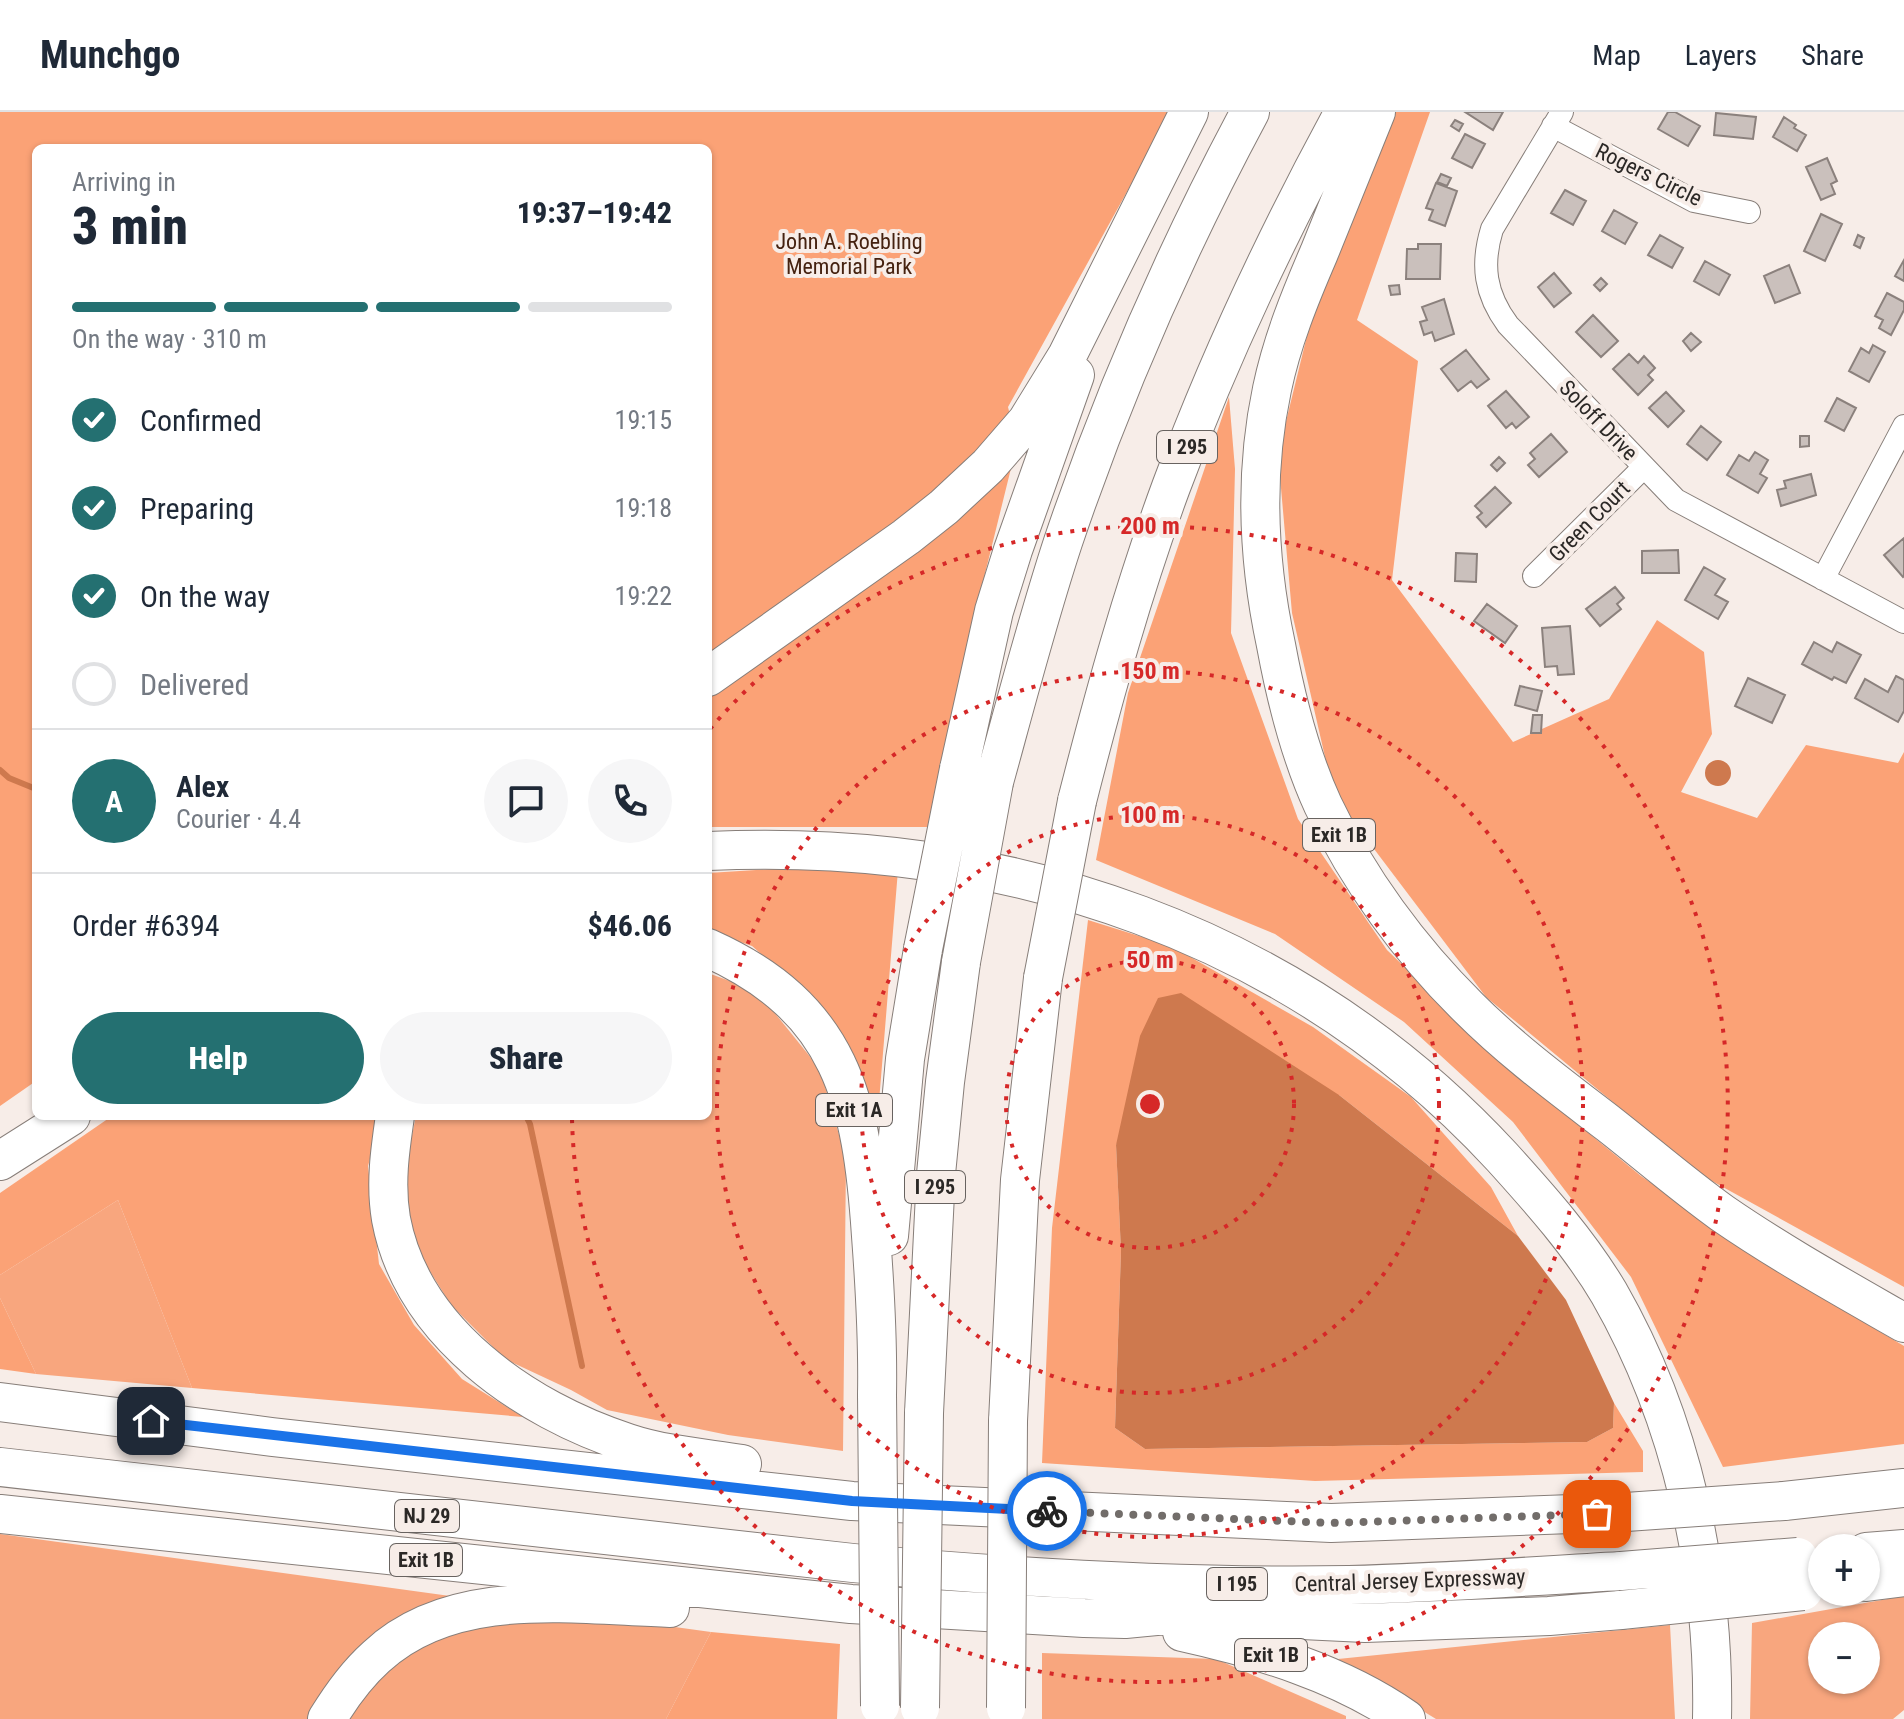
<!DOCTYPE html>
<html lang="en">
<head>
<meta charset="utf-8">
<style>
  body { margin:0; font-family:"Roboto Condensed",sans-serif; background:#f6f6f7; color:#1f2937; height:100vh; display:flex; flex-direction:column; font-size:30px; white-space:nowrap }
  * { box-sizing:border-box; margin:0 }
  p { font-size:26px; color:#747a83 }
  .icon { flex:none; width:44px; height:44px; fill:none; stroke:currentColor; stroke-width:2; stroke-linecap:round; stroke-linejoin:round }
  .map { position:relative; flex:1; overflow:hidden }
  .details { position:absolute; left:32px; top:32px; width:680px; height:976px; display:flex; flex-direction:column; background:#fff; border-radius:12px; box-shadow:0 2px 6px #0004 }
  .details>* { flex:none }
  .buttons { position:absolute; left:1808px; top:1422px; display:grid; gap:16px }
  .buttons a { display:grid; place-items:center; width:72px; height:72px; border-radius:50%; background:#fff; box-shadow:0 2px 6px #0004; font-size:40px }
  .pin { position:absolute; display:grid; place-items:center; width:68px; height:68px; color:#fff; margin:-34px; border-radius:16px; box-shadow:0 4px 12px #0006 }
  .courier { position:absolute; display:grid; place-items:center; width:80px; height:80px; margin:-40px; border:6px solid #1a73e8; border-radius:50%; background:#fff; color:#222; box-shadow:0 2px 10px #0007 }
  .headline em { font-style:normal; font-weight:800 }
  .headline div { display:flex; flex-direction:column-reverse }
  .headline { display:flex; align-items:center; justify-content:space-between; height:136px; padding:0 40px }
  h1 { font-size:52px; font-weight:800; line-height:60px }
  .bar { display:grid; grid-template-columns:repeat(4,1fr); gap:12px 8px; align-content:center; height:96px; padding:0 40px }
  .bar i { height:10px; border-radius:6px; background:#e0e1e3 }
  .bar .selected { background:#247071 }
  .bar p { grid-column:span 4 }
  .line { display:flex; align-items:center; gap:20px; padding:0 40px; border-top:2px solid #e0e1e3 }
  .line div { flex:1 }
  .round { display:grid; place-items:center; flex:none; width:84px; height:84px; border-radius:42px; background:#f6f6f7 }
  ol { padding:0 40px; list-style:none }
  li { display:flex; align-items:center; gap:24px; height:88px }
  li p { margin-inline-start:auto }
  li .icon { padding:8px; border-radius:50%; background:#247071; color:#fff; stroke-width:4 }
  li:last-child { color:#747a83 }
  li i { width:44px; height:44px; border:4px solid #e0e1e3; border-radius:50% }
  .cta { display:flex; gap:16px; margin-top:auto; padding:16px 40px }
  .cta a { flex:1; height:92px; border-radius:48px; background:#247071; color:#fff; font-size:32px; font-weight:800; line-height:92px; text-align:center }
  .cta a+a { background:#f6f6f7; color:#1f2937 }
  header { display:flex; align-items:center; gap:48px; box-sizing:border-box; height:112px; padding:0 40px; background:#fff; border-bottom:2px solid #e0e1e3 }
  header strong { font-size:38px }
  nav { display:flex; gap:44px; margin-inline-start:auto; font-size:28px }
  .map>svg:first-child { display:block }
</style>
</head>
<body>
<header>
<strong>Munchgo</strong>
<nav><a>Map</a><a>Layers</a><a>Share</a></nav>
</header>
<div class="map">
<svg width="1904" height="1607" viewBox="0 0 1904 1607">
  <rect width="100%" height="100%" fill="#f7ede8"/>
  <path fill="#f8a67e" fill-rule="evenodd" d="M708 861 757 879 820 957 846 1047 843 1339 728 1323 607 1298 571 1278 505 1247 451 1193 419 1142 401 1076 416 1004H708Z
    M118 1088 192 1276 36 1262 0 1186V1163Z
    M0 1422 711 1520 666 1607H0Z
    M1904 1484V1598L1893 1607H1750L1752 1511ZM1822 1524H1866V1568H1822Z
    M1670 1513 1675 1607H1436L1338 1547Z
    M1042 1541 1216 1547 1346 1604V1607H1042Z"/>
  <path fill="#fba276" d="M0 0H1171L1008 295 1017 332 963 551 928 715H708V36H36V969L0 994Z
    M1394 0H1430L1357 208 1418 249 1392 468 1513 630 1609 587 1657 508 1704 540 1712 622 1681 680 1757 706 1806 633 1898 651 1904 640V1175L1701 1063 1486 885 1334 684 1292 501 1278 342 1317 183Z
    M1229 285 1235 357 1231 521 1298 707 1387 838 1515 961 1641 1064 1793 1168 1904 1234V1332L1723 1355 1631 1165 1513 1010 1404 910 1275 822 1096 748 1128 581Z
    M836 753 898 758 878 1002 823 896 752 834 708 819V761Z
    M1088 808 1171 834 1313 915 1411 985 1491 1075 1518 1124 1339 983 1116 1032 1121 1139 1115 1316 1145 1337 1587 1330 1613 1316 1614 1291 1643 1339V1360L1315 1369 1042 1351 1052 1116Z
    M112 1004H382L368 1054 379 1152 414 1213 462 1267 523 1305 192 1276 118 1088 0 1163V1081Z
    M0 1186 36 1262 0 1257Z
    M711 1520 840 1532 837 1607H666Z"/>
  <path fill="#ce794e" d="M1705 661a13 13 0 1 1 26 0a13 13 0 1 1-26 0Z
    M1181 881 1339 983 1518 1124 1566 1188 1614 1291 1613 1316 1587 1330 1145 1337 1115 1316 1121 1139 1116 1033 1140 924 1158 886Z"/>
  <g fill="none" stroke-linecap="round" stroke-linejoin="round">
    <path stroke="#ce794e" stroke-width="6" d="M0 658 9 666 36 677
      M526 1004 530 1012 582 1254"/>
  </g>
  <path fill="#cac0bc" stroke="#8b817d" stroke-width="2" d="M1465 0H1503L1493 18Z
    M1668 0H1675L1700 14 1688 34 1658 17Z
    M1716 1 1756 5 1753 27 1714 23Z
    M1784 5 1796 13 1794 16 1806 23 1797 39 1773 25Z
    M1455 8 1463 12 1459 19 1451 14Z
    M1465 22 1485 32 1472 56 1452 46Z
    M1827 46 1837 69 1831 72 1835 82 1821 88 1806 55Z
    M1441 62 1451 66 1447 74 1437 70Z
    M1436 71 1457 79 1445 114 1429 108 1433 98 1426 96Z
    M1565 78 1586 89 1573 113 1551 101Z
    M1614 98 1637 111 1625 132 1602 119Z
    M1821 102 1842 112 1825 149 1804 139Z
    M1660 123 1683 136 1672 156 1648 143Z
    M1858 123 1864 126 1860 136 1854 133Z
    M1418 132H1441L1440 167H1406L1407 137H1418Z
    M1904 148V169L1895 164Z
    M1705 149 1730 163 1719 183 1694 169Z
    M1789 153 1800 181 1775 191 1764 164Z
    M1554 161 1571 181 1554 195 1538 175Z
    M1601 166 1607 172 1600 179 1594 173Z
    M1399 173 1400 182 1391 183 1389 174Z
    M1887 181 1904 190V198L1891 223 1879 216 1883 208 1875 204Z
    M1444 187 1454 222 1435 229 1432 220 1424 223 1420 210 1427 208 1422 195Z
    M1593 203 1618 229 1601 245 1576 220Z
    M1691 221 1701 230 1691 239 1683 229Z
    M1873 233 1885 240 1869 270 1849 259 1861 236 1869 241Z
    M1466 238 1489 267 1477 276 1471 269 1458 279 1441 257Z
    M1629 242 1638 251 1644 244 1655 256 1648 263 1653 268 1638 283 1613 257Z
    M1506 279 1529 305 1516 316 1512 311 1506 316 1488 294Z
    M1666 280 1684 299 1668 315 1649 296Z
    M1837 286 1856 296 1844 319 1825 309Z
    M1701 314 1721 330 1707 348 1687 332Z
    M1551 322 1567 340 1539 365 1528 353 1535 347 1530 341Z
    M1800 324H1809V334L1800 335Z
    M1755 340 1768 348 1760 362 1767 366 1758 381 1727 363 1739 343 1749 349Z
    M1499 345 1505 351 1497 359 1491 353Z
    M1811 362 1816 383 1781 394 1777 378 1786 376 1784 369Z
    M1495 375 1511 391 1486 415 1477 405 1482 401 1475 394Z
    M1904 426V464L1903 465 1884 443Z
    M1678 438 1679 461H1642V439Z
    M1456 441 1477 442 1476 470 1455 469Z
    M1704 455 1725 467 1715 483 1728 490 1718 507 1685 488Z
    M1615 475 1624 486 1617 492 1621 497 1600 514 1586 497Z
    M1487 492 1517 514 1505 531 1474 509Z
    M1570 514 1574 562 1558 563 1557 554 1545 555 1542 516Z
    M1814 530 1832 540 1837 530 1861 543 1846 571 1834 565 1832 568 1802 552Z
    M1896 564 1904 568V599L1898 610 1855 586 1865 567 1888 580Z
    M1748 566 1785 583 1772 611 1735 594Z
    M1520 574 1542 579 1537 599 1515 593Z
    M1533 603H1542L1541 621H1531Z"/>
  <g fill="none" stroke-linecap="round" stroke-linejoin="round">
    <defs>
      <path id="minor" d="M1562 0 1492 117C1481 153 1485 182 1508 213L1676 388 1904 510
        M1553 14 1694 89 1749 100
        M1534 464 1644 355
        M1823 467 1904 314"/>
      <path id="motorway" d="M1376 0C1357 47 1338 94 1319 141 1300 185 1282 229 1272 277 1254 362 1258 449 1276 533 1286 587 1300 643 1323 693 1358 767 1410 838 1469 896 1512 939 1561 975 1609 1012 1646 1041 1683 1073 1722 1101 1780 1141 1843 1176 1904 1211
        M708 565 906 425 944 395 988 354 1027 309 1067 244 1189 0
        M959 657 994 499 1013 438 1075 263
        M994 670C1016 590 1037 509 1063 430 1113 282 1176 138 1250 0
        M1077 689C1104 583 1133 478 1171 375 1219 246 1278 121 1344 0
        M708 739C1008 725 1296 822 1502 1045 1540 1087 1580 1132 1609 1181 1682 1308 1715 1461 1712 1607
        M708 836C842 896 862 988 871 1124 875 1177 878 1230 877 1283
        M395 1004C390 1038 385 1072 391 1107 412 1220 525 1298 628 1331 664 1343 704 1346 742 1352
        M0 1049 71 1004
        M889 1124 905 947 923 837
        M0 1290 272 1325 852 1389 1331 1411 1626 1400
        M924 1301 936 1062 945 970 961 850
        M1008 1309 1020 1068 1043 866
        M0 1355 853 1451C1018 1466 1183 1476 1349 1473 1440 1471 1530 1464 1621 1459
        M1784 1389 1904 1376
        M0 1402 851 1492 1084 1506 1125 1507 1177 1502 1365 1511 1549 1504 1621 1498
        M1866 1440 1904 1437
        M1866 1470 1904 1465
        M1182 1520C1259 1537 1340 1561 1406 1607
        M327 1607C341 1584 356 1563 376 1545 453 1473 574 1493 670 1496"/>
    </defs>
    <use href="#minor" stroke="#877e79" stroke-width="24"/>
    <use href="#motorway" stroke="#877e79" stroke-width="40"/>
    <use href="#minor" stroke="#fff" stroke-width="22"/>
    <use href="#motorway" stroke="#fff" stroke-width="38"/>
    <defs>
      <path id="motorway-bridge" d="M923 837 959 657
        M961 850 994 670
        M1043 866 1077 689
        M877 1283 880 1594
        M1626 1400 1784 1389
        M1621 1459 1798 1445
        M1621 1498 1803 1479
        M920 1596 924 1301
        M1006 1596 1008 1309"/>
    </defs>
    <use href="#motorway-bridge" stroke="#877e79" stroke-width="40" stroke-linecap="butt"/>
    <use href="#motorway-bridge" stroke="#fff" stroke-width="38"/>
  </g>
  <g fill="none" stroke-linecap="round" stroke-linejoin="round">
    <path stroke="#726d6a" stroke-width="8" stroke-dasharray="0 14.4" d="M1047 1399 1331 1411 1597 1402"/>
    <path stroke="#1a73e8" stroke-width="10" d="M151 1309 852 1389 1047 1399"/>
  </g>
  <g fill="none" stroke="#d62828" stroke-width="4" stroke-dasharray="4 8">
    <circle cx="1150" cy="992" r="144"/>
    <circle cx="1150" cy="992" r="289"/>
    <circle cx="1150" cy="992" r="433"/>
    <path d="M710 617A578 578 0 1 1 572 1007"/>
  </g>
  <g text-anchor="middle" stroke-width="8" stroke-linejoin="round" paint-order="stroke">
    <g fill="#f7ede8" stroke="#686360" stroke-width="2">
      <rect x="1157" y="319" width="60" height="32" rx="6"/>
      <rect x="1303" y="707" width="72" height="32" rx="6"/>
      <rect x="816" y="982" width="76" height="32" rx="6"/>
      <rect x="905" y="1059" width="60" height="32" rx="6"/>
      <rect x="395" y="1388" width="64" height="32" rx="6"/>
      <rect x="390" y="1432" width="72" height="32" rx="6"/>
      <rect x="1207" y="1456" width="60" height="32" rx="6"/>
      <rect x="1235" y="1527" width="72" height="32" rx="6"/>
    </g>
    <g font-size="20" font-weight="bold" fill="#2b2826">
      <text x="1187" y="342">I 295</text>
      <text x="1339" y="730">Exit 1B</text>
      <text x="854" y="1005">Exit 1A</text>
      <text x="935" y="1082">I 295</text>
      <text x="427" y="1411">NJ 29</text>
      <text x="426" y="1455">Exit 1B</text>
      <text x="1237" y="1479">I 195</text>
      <text x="1271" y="1550">Exit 1B</text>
    </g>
    <g font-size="22" fill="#2b2826" stroke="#f7ede8">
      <text transform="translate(1649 62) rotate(26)" y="8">Rogers Circle</text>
      <text transform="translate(1599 308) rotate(46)" y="8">Soloff Drive</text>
      <text transform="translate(1589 409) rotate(-45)" y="8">Green Court</text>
      <text transform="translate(1410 1468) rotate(-2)" y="8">Central Jersey Expressway</text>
    </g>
    <g font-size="22" fill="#452210" stroke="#f7ede8">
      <text x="849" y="137">John A. Roebling<tspan x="849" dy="25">Memorial Park</tspan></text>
    </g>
  </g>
  <circle cx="1150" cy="992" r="12" fill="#d62828" stroke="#f7ede8" stroke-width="4"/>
  <g font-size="24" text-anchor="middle" font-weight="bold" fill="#d62828" stroke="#f7ede8" stroke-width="8" stroke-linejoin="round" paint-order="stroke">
    <text x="1150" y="422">200 m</text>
    <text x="1150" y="567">150 m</text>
    <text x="1150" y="711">100 m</text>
    <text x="1150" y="856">50 m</text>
  </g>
</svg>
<div class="buttons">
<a>+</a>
<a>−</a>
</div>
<div class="pin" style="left:1597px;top:1402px;background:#ea580c"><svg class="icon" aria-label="bag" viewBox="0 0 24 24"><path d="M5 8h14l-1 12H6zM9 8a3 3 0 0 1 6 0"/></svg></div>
<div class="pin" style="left:151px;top:1309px;background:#1f2937"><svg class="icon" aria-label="home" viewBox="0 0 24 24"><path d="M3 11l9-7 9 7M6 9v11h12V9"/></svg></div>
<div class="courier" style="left:1047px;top:1399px"><svg class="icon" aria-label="bike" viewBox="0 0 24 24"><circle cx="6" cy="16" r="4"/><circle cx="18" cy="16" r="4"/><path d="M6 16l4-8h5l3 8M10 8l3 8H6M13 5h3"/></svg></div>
<section class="details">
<div class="headline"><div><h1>3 min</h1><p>Arriving in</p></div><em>19:37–19:42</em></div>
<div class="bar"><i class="selected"></i><i class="selected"></i><i class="selected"></i><i></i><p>On the way · 310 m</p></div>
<ol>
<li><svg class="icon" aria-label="check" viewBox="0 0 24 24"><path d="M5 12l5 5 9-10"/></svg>Confirmed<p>19:15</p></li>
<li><svg class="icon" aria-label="check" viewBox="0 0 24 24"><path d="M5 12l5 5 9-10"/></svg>Preparing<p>19:18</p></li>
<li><svg class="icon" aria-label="check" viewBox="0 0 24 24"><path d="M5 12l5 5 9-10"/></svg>On the way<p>19:22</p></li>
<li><i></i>Delivered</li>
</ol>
<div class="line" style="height:144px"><b class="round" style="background:#247071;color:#fff">A</b><div><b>Alex</b><p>Courier · 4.4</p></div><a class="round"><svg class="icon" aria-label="chat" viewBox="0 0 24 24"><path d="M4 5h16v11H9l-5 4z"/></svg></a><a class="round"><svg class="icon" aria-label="phone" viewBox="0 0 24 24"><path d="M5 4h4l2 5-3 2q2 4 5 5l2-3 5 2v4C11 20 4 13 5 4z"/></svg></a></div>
<div class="line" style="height:104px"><div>Order #6394</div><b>$46.06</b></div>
<div class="cta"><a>Help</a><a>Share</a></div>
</section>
</div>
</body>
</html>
